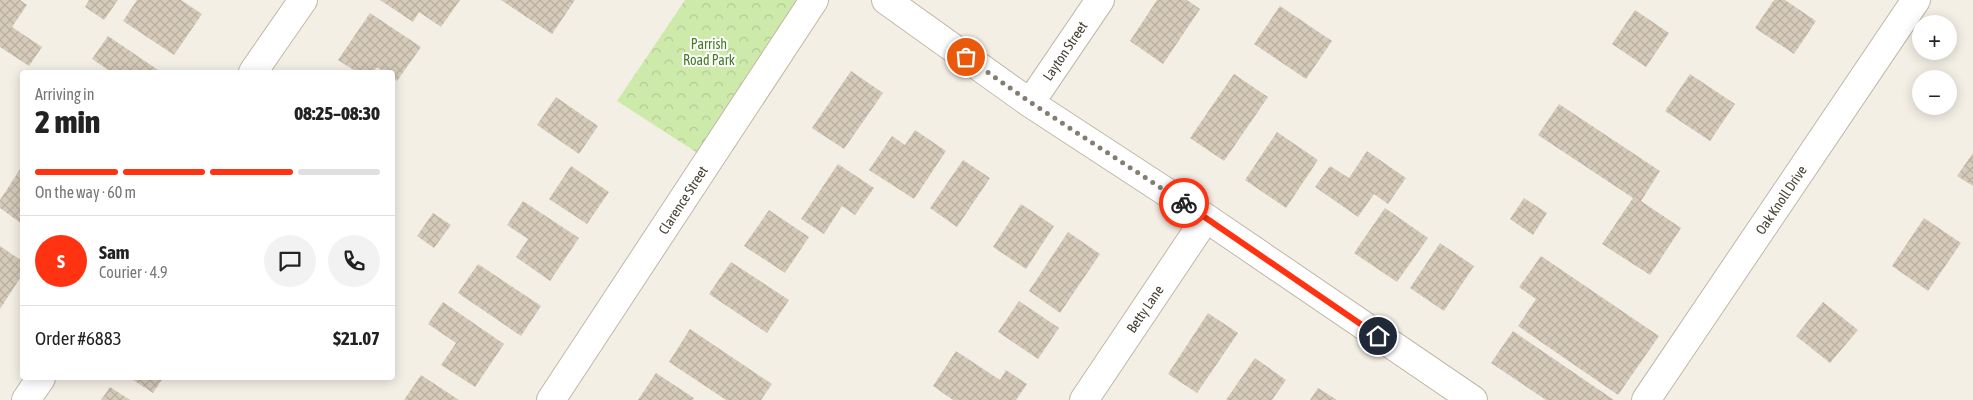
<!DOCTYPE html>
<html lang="en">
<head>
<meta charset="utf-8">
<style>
  body { margin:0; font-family:"Asap Condensed",sans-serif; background:#f2f2f2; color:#222; height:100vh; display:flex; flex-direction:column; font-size:19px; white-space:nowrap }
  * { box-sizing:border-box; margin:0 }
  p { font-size:16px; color:#767676 }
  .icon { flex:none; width:28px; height:28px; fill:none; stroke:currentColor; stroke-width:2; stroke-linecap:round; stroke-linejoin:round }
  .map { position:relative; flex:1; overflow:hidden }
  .sheet { position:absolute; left:20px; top:70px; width:375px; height:310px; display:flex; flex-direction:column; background:#fff; border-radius:5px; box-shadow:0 2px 12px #0003 }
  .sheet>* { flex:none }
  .tools { position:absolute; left:1912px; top:15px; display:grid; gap:10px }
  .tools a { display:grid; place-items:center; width:45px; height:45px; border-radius:50%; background:#fff; box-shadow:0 2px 12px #0003; font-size:25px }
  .pin { position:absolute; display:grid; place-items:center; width:42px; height:42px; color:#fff; margin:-21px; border:2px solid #fff; border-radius:50%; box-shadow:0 1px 5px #0007 }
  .courier { position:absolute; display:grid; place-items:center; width:50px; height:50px; margin:-25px; border:4px solid #f31; border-radius:50%; background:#fff; color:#222; box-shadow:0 1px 6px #0007 }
  .head em { font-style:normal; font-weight:800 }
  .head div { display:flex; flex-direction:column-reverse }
  .head { display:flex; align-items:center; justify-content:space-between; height:85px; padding:0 15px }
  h1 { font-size:32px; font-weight:800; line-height:38px }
  .bar { display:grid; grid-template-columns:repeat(4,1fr); gap:8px 5px; align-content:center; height:60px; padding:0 15px }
  .bar i { height:6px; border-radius:4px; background:#e0e0e0 }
  .bar .current { background:#f31 }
  .bar p { grid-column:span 4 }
  .line { display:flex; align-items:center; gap:12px; padding:0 15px; border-top:1px solid #e0e0e0 }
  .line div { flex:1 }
  .round { display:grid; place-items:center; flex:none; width:52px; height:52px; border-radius:26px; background:#f2f2f2 }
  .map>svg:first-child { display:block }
</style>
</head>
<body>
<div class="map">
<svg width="1973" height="400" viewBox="0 0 1973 400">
  <defs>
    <pattern id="park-crowns" width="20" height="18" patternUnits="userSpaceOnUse" patternTransform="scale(1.25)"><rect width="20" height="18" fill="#ceeaab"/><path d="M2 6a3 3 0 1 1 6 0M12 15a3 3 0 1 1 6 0" fill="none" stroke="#b2ca94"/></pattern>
    <pattern id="building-cross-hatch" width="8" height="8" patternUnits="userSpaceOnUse" patternTransform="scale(1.25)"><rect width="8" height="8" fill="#d6cbba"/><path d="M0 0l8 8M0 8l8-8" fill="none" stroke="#b9afa0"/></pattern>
  </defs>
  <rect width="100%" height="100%" fill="#f4efe5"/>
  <path fill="url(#park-crowns)" d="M685 0H804L699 154 617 101Z"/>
  <path fill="url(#building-cross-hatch)" d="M0 0H20L27 5 12 27 42 47 29 66 0 47Z
    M89 0H118L104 20 85 7Z
    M137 0H181L202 14 174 55 123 21Z
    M380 0H460L441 27 419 12 413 22Z
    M501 0H575L552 34Z
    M1157 0H1187L1200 9 1163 64 1130 41Z
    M1774 0H1785L1816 21 1794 54 1755 28Z
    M1280 6 1332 41 1306 79 1254 44Z
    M1635 10 1669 33 1646 67 1612 44Z
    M370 13 421 47 397 81 392 78V72H384L377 67 373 72H357L338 60Z
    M108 36 161 72H109L110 71 92 59Z
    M851 71 883 93 844 149 812 128Z
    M1234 74 1268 97 1224 161 1190 138Z
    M1690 74 1735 104 1710 141 1665 111Z
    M556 97 598 126 579 154 537 125Z
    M1559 104 1660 171 1641 201 1681 228 1650 275 1602 244 1633 198 1538 135Z
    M915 130 946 151 914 199 869 170 892 136 905 145Z
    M1277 132 1318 160 1286 208 1245 180Z
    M1367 151 1406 178 1388 204 1374 194 1358 217 1315 187 1330 166 1349 178Z
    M1973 153V186L1957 176Z
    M963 160 990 178 957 227 930 208Z
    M838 164 874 188 855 215 842 206 824 234 801 219Z
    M22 166V224L0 208V200Z
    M571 166 609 192 587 224 549 199Z
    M1524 198 1547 213 1533 235 1510 219Z
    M523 201 579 238 550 281 516 257 528 239 507 225Z
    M1021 204 1054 226 1026 269 993 247Z
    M1385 208 1428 238 1397 282 1354 253Z
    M769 210 809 237 785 273 744 246Z
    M433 213 451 225 434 248 417 236Z
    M1924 218 1961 243 1928 291 1892 266Z
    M1068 232 1100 254 1060 313 1029 291Z
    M1440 243 1474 266 1444 311 1410 288Z
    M0 246 22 261V275L0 309Z
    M1541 256 1659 336 1618 395 1518 326 1536 299 1519 287Z
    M731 262 789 300 767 333 709 294Z
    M478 264 541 306 521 336 458 293Z
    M1019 301 1059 328 1038 359 998 332Z
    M443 302 504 344 475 387 441 365 456 343 428 324Z
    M1823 302 1858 330 1830 363 1796 336Z
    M1208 313 1238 333 1197 393 1168 374Z
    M690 329 772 384 761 400H726L669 362Z
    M1513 331 1614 400H1546L1491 363Z
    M956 351 1000 380 1006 370 1027 384 1016 400H953L933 386Z
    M1255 358 1286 380 1272 400H1226Z
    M656 373 694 398 693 400H638Z
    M421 375 459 400H404Z
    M130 378H163L153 393Z
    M110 387 130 400H101Z
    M1318 388 1337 400H1310Z"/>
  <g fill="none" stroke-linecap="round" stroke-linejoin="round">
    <defs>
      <path id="minor" d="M886 0 1030 103 1206 218 1473 400
        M253 72 303 0
        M1030 103 1100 0
        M26 400 41 378
        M551 400 814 0
        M1084 400 1206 218
        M1646 400 1916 0"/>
    </defs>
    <use href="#minor" stroke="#c0b7a7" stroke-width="30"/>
    <use href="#minor" stroke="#fff" stroke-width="28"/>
  </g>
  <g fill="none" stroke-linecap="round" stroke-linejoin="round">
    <path stroke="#837d72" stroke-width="5" stroke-dasharray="0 9" d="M966 57 1030 102 1184 203"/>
    <path stroke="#f31" stroke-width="6" d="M1184 203 1378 336"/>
  </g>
  <g text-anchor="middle" stroke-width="4" stroke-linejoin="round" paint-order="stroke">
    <g font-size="14" fill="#467b24" stroke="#fff">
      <text x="709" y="49">Parrish<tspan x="709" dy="16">Road Park</tspan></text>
    </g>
    <g font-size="14" fill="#463f34" stroke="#fff">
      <text transform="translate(1065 51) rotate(-56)" y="5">Layton Street</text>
      <text transform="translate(683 200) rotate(-57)" y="5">Clarence Street</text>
      <text transform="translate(1781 200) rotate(-56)" y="5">Oak Knoll Drive</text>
      <text transform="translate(1145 309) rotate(-56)" y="5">Betty Lane</text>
    </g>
  </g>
</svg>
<div class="tools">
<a>+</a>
<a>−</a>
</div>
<div class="pin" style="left:966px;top:57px;background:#ea580c"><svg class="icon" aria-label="bag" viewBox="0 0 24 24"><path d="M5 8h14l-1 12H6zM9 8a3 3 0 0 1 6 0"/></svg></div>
<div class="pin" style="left:1378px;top:336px;background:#1f2937"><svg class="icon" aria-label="home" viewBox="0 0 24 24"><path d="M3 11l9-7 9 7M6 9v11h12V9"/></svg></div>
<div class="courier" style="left:1184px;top:203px"><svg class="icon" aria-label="bike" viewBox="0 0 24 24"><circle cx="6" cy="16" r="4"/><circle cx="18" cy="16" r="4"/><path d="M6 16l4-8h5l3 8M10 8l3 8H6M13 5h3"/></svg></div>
<section class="sheet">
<div class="head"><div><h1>2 min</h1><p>Arriving in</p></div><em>08:25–08:30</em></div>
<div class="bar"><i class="current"></i><i class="current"></i><i class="current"></i><i></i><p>On the way · 60 m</p></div>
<div class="line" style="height:90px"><b class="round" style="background:#f31;color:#fff">S</b><div><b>Sam</b><p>Courier · 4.9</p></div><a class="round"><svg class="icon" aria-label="chat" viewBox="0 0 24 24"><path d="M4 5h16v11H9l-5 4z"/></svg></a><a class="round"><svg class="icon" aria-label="phone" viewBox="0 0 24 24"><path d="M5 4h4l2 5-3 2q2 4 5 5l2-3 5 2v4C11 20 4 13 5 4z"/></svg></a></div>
<div class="line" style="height:65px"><div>Order #6883</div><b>$21.07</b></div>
</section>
</div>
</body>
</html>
